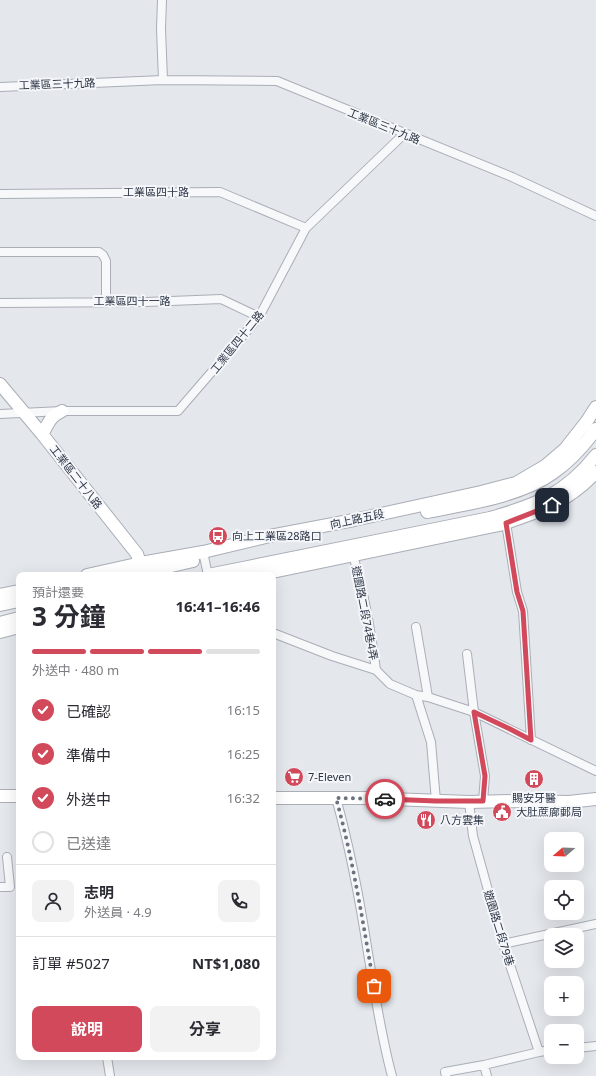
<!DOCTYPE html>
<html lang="zh-TW">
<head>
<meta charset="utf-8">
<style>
  body { margin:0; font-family:"Noto Sans","Noto Sans TC",sans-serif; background:#f2f2f3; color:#2b2b33; height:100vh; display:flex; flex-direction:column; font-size:15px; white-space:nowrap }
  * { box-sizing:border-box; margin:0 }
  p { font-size:13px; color:#7c7c81 }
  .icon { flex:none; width:22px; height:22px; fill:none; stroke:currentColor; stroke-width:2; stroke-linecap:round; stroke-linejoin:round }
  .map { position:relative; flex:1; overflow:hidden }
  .side { position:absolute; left:16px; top:572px; width:260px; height:488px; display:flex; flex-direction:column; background:#fff; border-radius:8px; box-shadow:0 4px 16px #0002 }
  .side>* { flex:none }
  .needle { width:26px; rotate:251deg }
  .controls { position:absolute; left:544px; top:832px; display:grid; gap:8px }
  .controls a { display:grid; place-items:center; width:40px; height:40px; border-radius:8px; background:#fff; box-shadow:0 4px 16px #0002; font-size:20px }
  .pin { position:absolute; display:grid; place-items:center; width:34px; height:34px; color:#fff; margin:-17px; border-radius:8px; box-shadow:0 2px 6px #0006 }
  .courier { position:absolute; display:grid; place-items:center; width:40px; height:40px; margin:-20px; border:3px solid #d1495b; border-radius:50%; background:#fff; color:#222; box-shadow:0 1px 5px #0007 }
  .overview em { font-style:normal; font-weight:700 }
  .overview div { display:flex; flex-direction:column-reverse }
  .overview { display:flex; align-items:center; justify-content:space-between; height:68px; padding:0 16px }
  h1 { font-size:26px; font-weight:700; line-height:30px }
  .bar { display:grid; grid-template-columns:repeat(4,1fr); gap:6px 4px; align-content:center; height:48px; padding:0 16px }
  .bar i { height:5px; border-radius:3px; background:#e1e1e2 }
  .bar .current { background:#d1495b }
  .bar p { grid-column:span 4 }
  .line { display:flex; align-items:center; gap:10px; padding:0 16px; border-top:1px solid #e1e1e2 }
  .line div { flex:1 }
  .round { display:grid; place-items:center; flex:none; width:42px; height:42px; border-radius:8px; background:#f2f2f3 }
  ol { padding:0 16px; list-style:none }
  li { display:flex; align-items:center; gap:12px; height:44px }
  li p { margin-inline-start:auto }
  li .icon { padding:4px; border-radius:50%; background:#d1495b; color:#fff; stroke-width:4 }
  li:last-child { color:#7c7c81 }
  li i { width:22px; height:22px; border:2px solid #e1e1e2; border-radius:50% }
  .button { display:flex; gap:8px; margin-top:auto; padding:8px 16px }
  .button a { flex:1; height:46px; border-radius:8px; background:#d1495b; color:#fff; font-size:16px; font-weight:700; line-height:46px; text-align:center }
  .button a+a { background:#f2f2f3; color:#2b2b33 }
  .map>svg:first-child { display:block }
</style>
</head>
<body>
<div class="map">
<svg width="596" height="1076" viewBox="0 0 596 1076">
  <rect width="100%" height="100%" fill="#e4e7ec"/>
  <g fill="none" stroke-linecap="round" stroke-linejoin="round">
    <defs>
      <path id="street" d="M163 80 277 81 512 177 596 216
        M0 87 163 80 161 29 162 0
        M0 194 220 192 306 228
        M0 252H99L103 255 106 261V301
        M0 303 146 302 221 299 259 317
        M0 414 62 411H178L259 317 306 228 404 134
        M506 523 517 592 523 611 531 740
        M203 552 208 575
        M353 555C364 593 371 631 376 670
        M416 627 428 697
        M273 633 332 656 376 670 390 684 416 695 428 697 474 712 596 771
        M467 654 474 712 485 776 483 801
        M416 695 431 742 436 801
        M336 798C350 848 360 901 368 953 375 994 381 1036 392 1076
        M469 802 473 836 503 944 539 1052
        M0 887H10L7 857
        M503 944 596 924
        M577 1048 596 1046
        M107 1057 110 1076
        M484 1065 487 1076
        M446 1076 445 1072 484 1065 539 1052 551 1050"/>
      <path id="secondary" d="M0 384 42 434 137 554 142 569
        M42 434C50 422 48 418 62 411
        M427 512C466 504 520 497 553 473 570 461 584 446 596 429
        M87 575 141 563 203 552 270 536 354 520 481 492 516 483 545 466 565 449 587 421 596 407
        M133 575 193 561
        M208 575 490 518C536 505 565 494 596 455
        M258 575 499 525C537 513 569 502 596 472
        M0 595 19 591
        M0 605 19 601
        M0 623 19 618
        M0 632 19 627
        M0 796H19
        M273 798H365L469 802 514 801 569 802 596 799"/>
    </defs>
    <use href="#street" stroke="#a9aeb7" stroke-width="10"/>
    <use href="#secondary" stroke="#a9aeb7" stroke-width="14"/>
    <use href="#street" stroke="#f7f8fa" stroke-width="8"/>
    <use href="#secondary" stroke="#fff" stroke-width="12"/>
  </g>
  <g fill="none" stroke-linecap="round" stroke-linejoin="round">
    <path stroke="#6c737f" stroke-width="4" stroke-dasharray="0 7.2" d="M374 986C363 923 353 859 336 798L385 799"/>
    <path stroke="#d1495b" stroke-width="5" d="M385 799 436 801H483L485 776 474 712 510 729 531 740 523 611 517 592 506 523 552 505"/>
  </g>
  <defs>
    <symbol id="bus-disc" viewBox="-11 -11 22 22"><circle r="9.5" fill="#d1495b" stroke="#f4f6f9"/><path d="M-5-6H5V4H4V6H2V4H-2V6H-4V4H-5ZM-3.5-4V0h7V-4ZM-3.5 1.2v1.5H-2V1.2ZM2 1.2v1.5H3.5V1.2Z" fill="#fff"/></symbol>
    <symbol id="supermarket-disc" viewBox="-11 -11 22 22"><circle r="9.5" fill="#d1495b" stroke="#f4f6f9"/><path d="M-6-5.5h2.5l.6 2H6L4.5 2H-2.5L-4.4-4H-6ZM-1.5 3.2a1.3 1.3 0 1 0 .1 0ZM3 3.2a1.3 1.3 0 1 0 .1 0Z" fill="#fff"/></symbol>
    <symbol id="building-disc" viewBox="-11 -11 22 22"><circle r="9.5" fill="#d1495b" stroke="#f4f6f9"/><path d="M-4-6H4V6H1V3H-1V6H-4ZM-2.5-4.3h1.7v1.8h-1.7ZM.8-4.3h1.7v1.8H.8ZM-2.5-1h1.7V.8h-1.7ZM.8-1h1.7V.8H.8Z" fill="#fff"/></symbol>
    <symbol id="civic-disc" viewBox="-11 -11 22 22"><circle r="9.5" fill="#d1495b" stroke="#f4f6f9"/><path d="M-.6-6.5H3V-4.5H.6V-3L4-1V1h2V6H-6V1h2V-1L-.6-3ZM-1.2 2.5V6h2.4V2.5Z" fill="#fff"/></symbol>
    <symbol id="restaurant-disc" viewBox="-11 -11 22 22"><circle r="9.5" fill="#d1495b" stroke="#f4f6f9"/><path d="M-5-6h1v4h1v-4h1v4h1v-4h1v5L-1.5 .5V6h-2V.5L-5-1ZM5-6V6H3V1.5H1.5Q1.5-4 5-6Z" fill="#fff"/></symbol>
  </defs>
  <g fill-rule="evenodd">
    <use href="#bus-disc" x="207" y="525" width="22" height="22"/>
    <use href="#supermarket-disc" x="283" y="766" width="22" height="22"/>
    <use href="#building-disc" x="523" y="768" width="22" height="22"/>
    <use href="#civic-disc" x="491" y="801" width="22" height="22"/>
    <use href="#restaurant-disc" x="415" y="809" width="22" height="22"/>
  </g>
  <g text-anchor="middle" stroke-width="4" stroke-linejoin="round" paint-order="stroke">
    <g font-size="11" fill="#2b3445" stroke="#f4f6f9">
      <text transform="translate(57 84) rotate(-2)" y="4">工業區三十九路</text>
      <text transform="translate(384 126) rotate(22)" y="4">工業區三十九路</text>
      <text x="156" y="196">工業區四十路</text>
      <text x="132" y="305">工業區四十一路</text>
      <text transform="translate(237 342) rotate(-51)" y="4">工業區四十二路</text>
      <text transform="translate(76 477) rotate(52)" y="4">工業區二十八路</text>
      <text transform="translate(357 519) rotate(-12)" y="4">向上路五段</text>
      <text transform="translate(365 613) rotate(79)" y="4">遊園路二段74巷4弄</text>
      <text transform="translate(499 928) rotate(73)" y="4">遊園路二段79巷</text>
    </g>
    <g font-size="11" fill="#2b3445" stroke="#f4f6f9" text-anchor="start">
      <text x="232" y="540">向上工業區28路口</text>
      <text x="308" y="781">7-Eleven</text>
      <text x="534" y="802" text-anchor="middle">賜安牙醫</text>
      <text x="516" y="816">大肚蔗廍郵局</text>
      <text x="440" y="824">八方雲集</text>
    </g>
  </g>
</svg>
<div class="controls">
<a><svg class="needle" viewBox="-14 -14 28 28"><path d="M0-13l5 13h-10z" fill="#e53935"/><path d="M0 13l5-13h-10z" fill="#7c7c81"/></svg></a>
<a><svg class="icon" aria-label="locate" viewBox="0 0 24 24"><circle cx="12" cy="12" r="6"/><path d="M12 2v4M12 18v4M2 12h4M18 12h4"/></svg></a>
<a><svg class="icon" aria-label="layers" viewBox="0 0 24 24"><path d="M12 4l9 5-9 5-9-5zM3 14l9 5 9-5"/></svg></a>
<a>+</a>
<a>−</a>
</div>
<div class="pin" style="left:374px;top:986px;background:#ea580c"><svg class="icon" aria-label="bag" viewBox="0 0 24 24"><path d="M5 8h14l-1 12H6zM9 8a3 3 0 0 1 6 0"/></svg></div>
<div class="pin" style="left:552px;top:505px;background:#1f2937"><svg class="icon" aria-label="home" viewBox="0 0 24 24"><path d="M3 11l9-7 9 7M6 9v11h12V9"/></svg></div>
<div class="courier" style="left:385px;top:799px"><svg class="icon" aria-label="car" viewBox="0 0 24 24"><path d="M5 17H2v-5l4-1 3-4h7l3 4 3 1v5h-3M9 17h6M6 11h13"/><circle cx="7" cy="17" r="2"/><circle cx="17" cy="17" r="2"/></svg></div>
<section class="side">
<div class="overview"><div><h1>3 分鐘</h1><p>預計還要</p></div><em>16:41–16:46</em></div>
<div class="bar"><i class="current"></i><i class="current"></i><i class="current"></i><i></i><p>外送中 · 480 m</p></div>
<ol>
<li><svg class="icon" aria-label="check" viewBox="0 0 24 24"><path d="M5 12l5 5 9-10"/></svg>已確認<p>16:15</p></li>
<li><svg class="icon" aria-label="check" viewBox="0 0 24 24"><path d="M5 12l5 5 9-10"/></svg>準備中<p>16:25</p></li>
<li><svg class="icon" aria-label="check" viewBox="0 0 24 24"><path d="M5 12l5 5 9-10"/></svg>外送中<p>16:32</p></li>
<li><i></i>已送達</li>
</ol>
<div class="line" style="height:72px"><a class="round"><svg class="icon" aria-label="person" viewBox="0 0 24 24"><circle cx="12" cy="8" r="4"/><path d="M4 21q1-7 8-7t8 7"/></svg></a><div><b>志明</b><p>外送員 · 4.9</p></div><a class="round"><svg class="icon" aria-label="phone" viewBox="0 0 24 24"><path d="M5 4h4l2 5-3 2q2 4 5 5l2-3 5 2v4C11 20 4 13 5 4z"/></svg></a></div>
<div class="line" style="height:52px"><div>訂單 #5027</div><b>NT$1,080</b></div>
<div class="button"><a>說明</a><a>分享</a></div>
</section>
</div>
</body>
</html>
